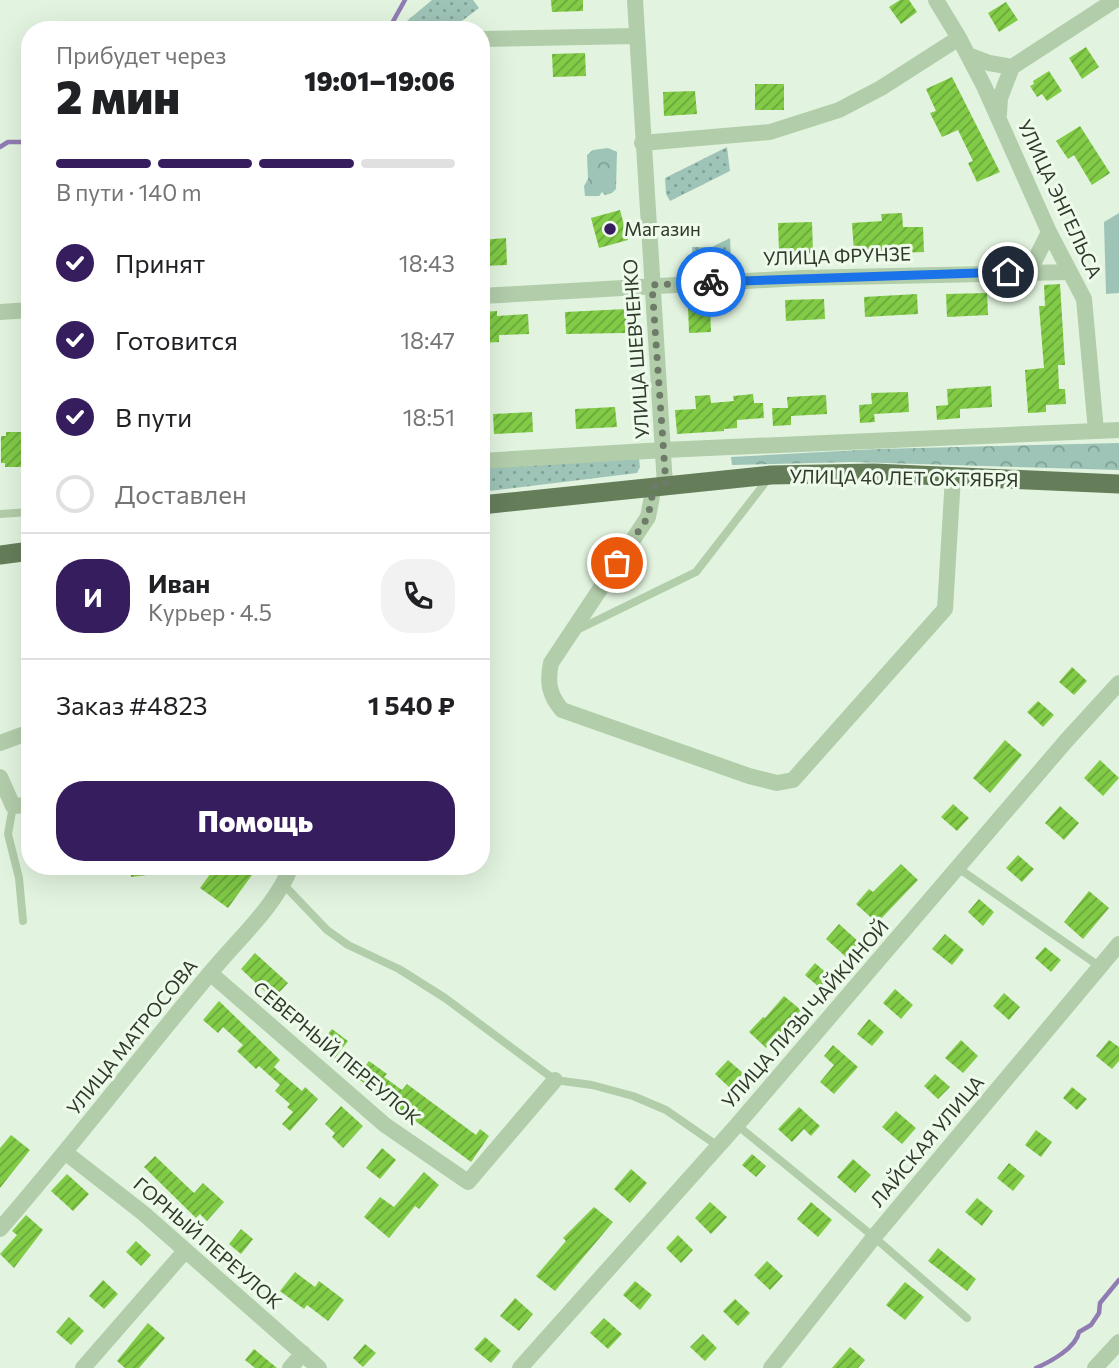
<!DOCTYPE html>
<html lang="ru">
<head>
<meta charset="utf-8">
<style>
  body { margin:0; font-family:Commissioner,sans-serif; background:#f2f2f2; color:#202124; height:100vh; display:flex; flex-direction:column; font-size:26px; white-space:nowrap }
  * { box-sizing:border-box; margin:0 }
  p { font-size:23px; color:#757577 }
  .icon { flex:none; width:38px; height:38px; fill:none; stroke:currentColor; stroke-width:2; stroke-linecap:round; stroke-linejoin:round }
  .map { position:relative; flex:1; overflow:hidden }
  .side { position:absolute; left:21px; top:21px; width:469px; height:854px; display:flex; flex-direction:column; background:#fff; border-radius:28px; box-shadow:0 7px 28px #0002 }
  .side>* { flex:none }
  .pin { position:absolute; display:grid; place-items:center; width:60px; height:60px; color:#fff; margin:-30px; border:4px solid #fff; border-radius:50%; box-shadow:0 2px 7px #0007 }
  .courier { position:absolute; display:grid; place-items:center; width:70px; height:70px; margin:-35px; border:5px solid #1a73e8; border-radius:50%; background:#fff; color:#222; box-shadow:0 2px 9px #0007 }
  .head em { font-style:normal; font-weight:800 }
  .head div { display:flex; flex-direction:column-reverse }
  .head { display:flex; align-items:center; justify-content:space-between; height:119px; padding:0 35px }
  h1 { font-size:46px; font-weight:800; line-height:52px }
  .bar { display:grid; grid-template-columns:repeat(4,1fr); gap:10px 7px; align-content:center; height:84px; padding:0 35px }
  .bar i { height:9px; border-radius:5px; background:#e0e0e0 }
  .bar .selected { background:#361d5e }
  .bar p { grid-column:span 4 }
  .line { display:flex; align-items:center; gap:18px; padding:0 35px; border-top:2px solid #e0e0e0 }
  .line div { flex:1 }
  .round { display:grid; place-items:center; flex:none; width:74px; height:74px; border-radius:28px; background:#f2f2f2 }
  ol { padding:0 35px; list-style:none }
  li { display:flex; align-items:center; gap:21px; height:77px }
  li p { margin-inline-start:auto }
  li .icon { padding:7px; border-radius:50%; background:#361d5e; color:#fff; stroke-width:4 }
  li:last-child { color:#757577 }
  li i { width:38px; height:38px; border:4px solid #e0e0e0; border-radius:50% }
  .action { display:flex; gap:14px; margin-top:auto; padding:14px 35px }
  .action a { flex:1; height:80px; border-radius:28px; background:#361d5e; color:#fff; font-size:28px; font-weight:800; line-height:80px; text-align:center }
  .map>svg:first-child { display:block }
</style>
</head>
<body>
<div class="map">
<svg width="1119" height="1368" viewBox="0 0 1119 1368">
  <defs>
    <pattern id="forest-crowns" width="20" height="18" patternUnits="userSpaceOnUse" patternTransform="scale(1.75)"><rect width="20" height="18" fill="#9ec4b7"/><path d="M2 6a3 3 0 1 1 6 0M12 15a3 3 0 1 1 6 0" fill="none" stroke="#81a095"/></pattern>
    <pattern id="garden-dots" width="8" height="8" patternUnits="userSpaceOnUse" patternTransform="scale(1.75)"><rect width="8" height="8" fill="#9ec4b7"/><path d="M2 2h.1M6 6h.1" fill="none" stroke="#81a095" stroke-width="1.8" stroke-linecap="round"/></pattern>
    <pattern id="building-hatch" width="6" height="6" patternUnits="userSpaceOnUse" patternTransform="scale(1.75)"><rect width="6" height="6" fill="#81cb46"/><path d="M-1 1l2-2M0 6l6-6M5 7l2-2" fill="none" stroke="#6aa63b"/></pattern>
  </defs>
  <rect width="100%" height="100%" fill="#e2f4df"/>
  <path fill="#9ec4b7" d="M1119 213V293L1106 294 1104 222Z"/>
  <path fill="url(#forest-crowns)" d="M608 148 617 152 616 189 612 193 605 195 602 192 599 196H585L584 186 588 179 587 155 593 150Z
    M1119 443V470L852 462 732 465 731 457 878 449Z"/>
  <path fill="url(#garden-dots)" d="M432 0H473L479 8 450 30H396Z
    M727 147 730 171 670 201 666 194 665 178Z
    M730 238 731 261 693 263 692 247H712Z
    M639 459 640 467 637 473 481 492V467Z"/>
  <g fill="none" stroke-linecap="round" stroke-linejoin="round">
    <path stroke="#907cb3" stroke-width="4.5" d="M385 30 391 25 405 0
      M0 147 8 142H30
      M1036 1368C1050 1362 1076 1348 1079 1332L1091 1325 1099 1313 1100 1303 1119 1280"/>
  </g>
  <path fill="url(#building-hatch)" d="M551 0H583V11L552 12Z
    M900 0H909L917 12 901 24 889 7Z
    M1006 2 1018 20 999 32 988 13Z
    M1086 47 1099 67 1082 79 1069 58Z
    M585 53 586 76 553 77 552 54Z
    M1049 71 1062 91 1047 101 1042 94 1037 97 1030 86 1034 84 1033 81Z
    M952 77 1000 172 977 182 968 163 973 161 958 130 942 137 930 113 936 111 926 89Z
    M755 84H784V110H755Z
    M695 91 697 114 664 116 663 92Z
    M1080 126 1110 173 1092 185 1074 155 1068 159 1056 141Z
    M620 210 628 240 599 248 591 218Z
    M902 213 903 227H923L924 252 896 253V250L854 253 852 223 882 221 881 214Z
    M812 222 813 253 800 254 801 259H790L789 252H779L778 223Z
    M506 238 507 265 481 266V240Z
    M1060 284 1065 365H1058L1059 389H1065L1066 404 1046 405V412L1028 413 1025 370 1044 368 1039 306H1045L1044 285Z
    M987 293 988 315 947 317 946 294Z
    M917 294 918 314 865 317 864 297Z
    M824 299 825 319 786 321 785 300Z
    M710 305 711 332 689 333 688 306Z
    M627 309 625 333 566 334 565 312Z
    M497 311V316L528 314 529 334 499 335V342L481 343V312Z
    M991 386 992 407 960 409V418L937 420 936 406 948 405 947 389Z
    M908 392 909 412 874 414 875 422 860 423 859 405 872 404 871 393Z
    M753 394 754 403H763L764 418 737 420V428L724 429V431L677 434 675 410 696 409 695 396 710 395 711 403 734 401 733 396Z
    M826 395 827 414 791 416V425L773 426 772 408H788L787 397Z
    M615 407 617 427 576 429 575 409Z
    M532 412 533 432 494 434 493 414Z
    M6 432H22V437H30V462H23V467H5V463H1V436H6Z
    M1072 667 1087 681 1074 695 1059 682Z
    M1038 701 1054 715 1043 727 1027 712Z
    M1005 740 1022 755 990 793 973 778Z
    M1100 760 1119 778 1103 796 1084 778Z
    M953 804 969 818 957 831 941 817Z
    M1060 806 1079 823 1064 840 1045 823Z
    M1018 855 1034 869 1022 882 1006 868Z
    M901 864 918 880 877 923 856 904 869 889 873 892Z
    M130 866H161L162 873 131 877Z
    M216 866H240L252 875 228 908 200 888Z
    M1089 891 1109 908 1083 939 1064 922Z
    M979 899 994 912 983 926 968 912Z
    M839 924 859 942 846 957 826 939Z
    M945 934 964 950 952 965 932 949Z
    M1045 947 1061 960 1051 972 1035 958Z
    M255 953 288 983 273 999 241 969Z
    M815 963 830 976 820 988 805 975Z
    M895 989 913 1005 901 1019 883 1003Z
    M1004 993 1020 1007 1009 1020 993 1006Z
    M784 996 801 1010 766 1048 749 1032 763 1017 765 1018Z
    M219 1001 280 1060 274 1067 302 1091 305 1087 318 1099 290 1131 282 1124 293 1112 287 1107 290 1104 275 1091 280 1085 259 1066 256 1069 237 1051 243 1045 223 1027 218 1033 203 1020Z
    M869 1019 884 1032 872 1046 857 1034Z
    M332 1029 348 1041 335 1058 319 1045Z
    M961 1040 978 1056 963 1073 945 1058Z
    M1109 1040 1119 1047V1061L1112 1069 1096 1056Z
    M833 1045 858 1067 834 1094 820 1082 834 1065 824 1056Z
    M728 1060 743 1073 730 1088 715 1074Z
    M369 1061 387 1074 384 1077 402 1090 407 1084 476 1135 480 1129 489 1136 471 1162 357 1078Z
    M935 1074 950 1087 938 1099 924 1086Z
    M1072 1087 1087 1099 1077 1110 1063 1098Z
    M341 1106 363 1126 343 1148 332 1137 335 1133 325 1124Z
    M799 1107 820 1126 811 1136 804 1129 792 1142 778 1129Z
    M896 1111 916 1128 902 1144 882 1127Z
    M1036 1130 1052 1142 1041 1157 1025 1145Z
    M11 1135 30 1150 0 1188V1148Z
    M382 1148 396 1160 380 1179 366 1168Z
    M752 1154 766 1166 756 1177 742 1165Z
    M155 1156 194 1193 203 1183 224 1202 207 1221 200 1214 196 1218 144 1167Z
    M853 1159 871 1175 855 1193 837 1177Z
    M1009 1163 1025 1176 1013 1191 997 1178Z
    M631 1169 647 1183 630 1203 614 1189Z
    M424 1172 439 1185 419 1209 415 1206 389 1238 364 1217 380 1197 394 1207Z
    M67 1174 89 1194 73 1211 51 1191Z
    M977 1198 993 1211 982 1226 965 1212Z
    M710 1202 727 1217 711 1234 695 1218Z
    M811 1202 832 1220 818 1237 797 1219Z
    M594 1207 613 1222 555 1291 536 1276 566 1241 563 1238Z
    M26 1215 43 1230 14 1268 0 1254 17 1235 12 1231Z
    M241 1229 253 1239 241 1254 229 1244Z
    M678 1235 693 1250 681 1263 666 1248Z
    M136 1241 151 1255 141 1266 126 1252Z
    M938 1248 976 1279 967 1291 928 1261Z
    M767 1261 783 1276 770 1290 754 1275Z
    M295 1272 315 1287 319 1281 344 1300 328 1321 307 1305 304 1309 280 1291Z
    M103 1280 118 1294 104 1309 89 1296Z
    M635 1281 652 1295 640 1310 623 1295Z
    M905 1282 924 1297 905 1320 886 1305Z
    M515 1298 533 1314 519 1331 500 1316Z
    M735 1299 750 1313 738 1326 723 1311Z
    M69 1317 84 1331 71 1345 56 1332Z
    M604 1318 622 1334 608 1349 590 1333Z
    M148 1323 165 1338 139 1368H125L117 1361Z
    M703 1334 717 1348 705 1361 690 1347Z
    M485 1337 501 1351 491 1363 474 1349Z
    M365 1344 376 1353 363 1367 353 1358Z
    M850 1347 865 1360 858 1368H832Z
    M254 1349 277 1368H255L245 1360Z"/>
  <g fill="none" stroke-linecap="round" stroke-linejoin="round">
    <path stroke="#b2cdaa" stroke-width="8" d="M0 514 30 512
      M577 630 696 572 768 479
      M13 806 8 834 19 878 23 921
      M958 868 1099 966
      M284 885 327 930 348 945 399 969 445 998 555 1080 592 1085 633 1096 666 1110 718 1146
      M737 1125 874 1237 967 1318"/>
    <path stroke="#b2cdaa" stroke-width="16" d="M635 0 665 485
      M936 0 959 38 984 86 1049 232 1084 299 1096 431
      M481 39 636 36
      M968 55 989 63 1012 67
      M1012 67 1115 0
      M999 114 1000 98 1012 67
      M642 143 770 132 839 110 881 88 959 38
      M1029 272 1049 232
      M481 296 800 278 1069 272
      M0 312 30 310
      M481 461 664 450 1119 430
      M654 486 648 517 551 663C547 682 549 695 562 710L749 776 777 783 793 780 945 609 953 477
      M0 743 30 732
      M0 777 13 806 30 805
      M210 973 385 1125 468 1182 555 1080
      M66 1153 143 1213 319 1368
      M0 1229C73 1145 140 1057 211 972 237 940 277 905 291 866
      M83 1368 185 1251
      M290 1368 303 1353
      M520 1368 737 1125 1066 741 1119 683
      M771 1368 874 1237 1119 944
      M1095 1368 1119 1342"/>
    <path stroke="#667d5a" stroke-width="19" d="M481 505 771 475 874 473 1119 484
      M0 555 30 551"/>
  </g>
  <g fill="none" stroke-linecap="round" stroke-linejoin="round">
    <path stroke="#6e7b69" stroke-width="7" stroke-dasharray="0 12.6" d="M617 563 648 517 654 486 666 485 652 285 711 282"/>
    <path stroke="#1a73e8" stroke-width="9" d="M711 282 1008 272"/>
  </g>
  <circle fill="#361d5e" stroke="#eefbec" stroke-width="2.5" cx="610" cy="229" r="7"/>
  <g text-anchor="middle" stroke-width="6" stroke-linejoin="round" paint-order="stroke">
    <g font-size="19" fill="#303a2a" stroke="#eefbec">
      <text transform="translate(1060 199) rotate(65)" y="7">УЛИЦА ЭНГЕЛЬСА</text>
      <text transform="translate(837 256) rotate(-2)" y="7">УЛИЦА ФРУНЗЕ</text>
      <text transform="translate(636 349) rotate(-94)" y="7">УЛИЦА ШЕВЧЕНКО</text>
      <text transform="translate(904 478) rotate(1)" y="7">УЛИЦА 40 ЛЕТ ОКТЯБРЯ</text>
      <text transform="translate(805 1014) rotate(-49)" y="7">УЛИЦА ЛИЗЫ ЧАЙКИНОЙ</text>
      <text transform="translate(132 1037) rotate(-51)" y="7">УЛИЦА МАТРОСОВА</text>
      <text transform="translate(337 1053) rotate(40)" y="7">СЕВЕРНЫЙ ПЕРЕУЛОК</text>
      <text transform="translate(927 1141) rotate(-50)" y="7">ЛАЙСКАЯ УЛИЦА</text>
      <text transform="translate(208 1243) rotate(41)" y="7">ГОРНЫЙ ПЕРЕУЛОК</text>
    </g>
    <g font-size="19" fill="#303a2a" stroke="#eefbec" text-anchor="start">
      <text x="624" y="236">Магазин</text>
    </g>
  </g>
</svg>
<div class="pin" style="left:617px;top:563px;background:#ea580c"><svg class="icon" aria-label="bag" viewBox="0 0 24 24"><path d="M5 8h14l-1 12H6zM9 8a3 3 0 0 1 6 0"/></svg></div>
<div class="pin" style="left:1008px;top:272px;background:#1f2937"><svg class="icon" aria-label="home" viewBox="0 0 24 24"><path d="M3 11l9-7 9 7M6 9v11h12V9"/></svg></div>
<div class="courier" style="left:711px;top:282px"><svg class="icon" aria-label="bike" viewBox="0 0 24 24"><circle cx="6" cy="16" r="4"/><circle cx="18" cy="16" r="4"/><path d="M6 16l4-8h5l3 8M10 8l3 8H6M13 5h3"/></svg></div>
<section class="side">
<div class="head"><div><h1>2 мин</h1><p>Прибудет через</p></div><em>19:01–19:06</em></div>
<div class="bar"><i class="selected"></i><i class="selected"></i><i class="selected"></i><i></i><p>В пути · 140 m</p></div>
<ol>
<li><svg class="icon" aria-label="check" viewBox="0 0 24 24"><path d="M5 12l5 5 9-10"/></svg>Принят<p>18:43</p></li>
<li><svg class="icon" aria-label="check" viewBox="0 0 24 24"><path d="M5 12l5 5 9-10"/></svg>Готовится<p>18:47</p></li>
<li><svg class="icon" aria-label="check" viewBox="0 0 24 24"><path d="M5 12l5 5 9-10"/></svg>В пути<p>18:51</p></li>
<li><i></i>Доставлен</li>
</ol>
<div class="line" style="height:126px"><b class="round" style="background:#361d5e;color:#fff">И</b><div><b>Иван</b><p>Курьер · 4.5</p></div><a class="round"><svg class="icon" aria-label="phone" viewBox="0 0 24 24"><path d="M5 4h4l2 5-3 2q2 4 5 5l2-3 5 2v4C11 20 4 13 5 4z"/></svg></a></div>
<div class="line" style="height:91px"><div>Заказ #4823</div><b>1 540 ₽</b></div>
<div class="action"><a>Помощь</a></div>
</section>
</div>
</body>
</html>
